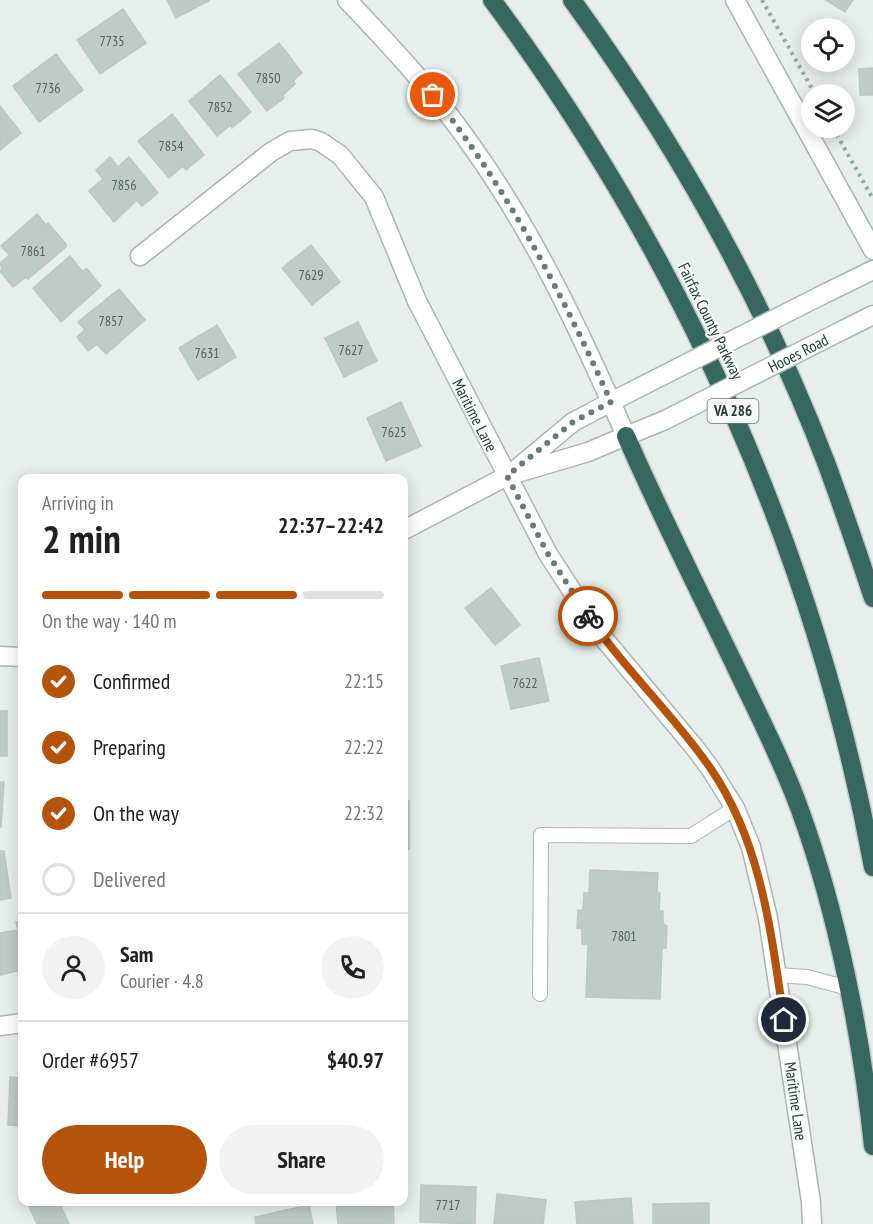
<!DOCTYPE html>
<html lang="en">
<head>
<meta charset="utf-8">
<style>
  body { margin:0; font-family:"PT Sans Narrow",sans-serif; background:#f2f2f2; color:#202124; height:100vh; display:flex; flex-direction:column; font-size:22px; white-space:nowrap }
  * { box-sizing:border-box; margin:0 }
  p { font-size:20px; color:#757577 }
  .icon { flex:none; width:33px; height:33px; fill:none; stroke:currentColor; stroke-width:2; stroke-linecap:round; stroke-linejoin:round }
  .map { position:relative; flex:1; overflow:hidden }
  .drawer { position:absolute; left:18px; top:474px; width:390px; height:732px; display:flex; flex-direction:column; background:#fff; border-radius:12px; box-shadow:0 3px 15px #0003 }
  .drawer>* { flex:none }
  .controls { position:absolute; left:801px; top:18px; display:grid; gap:12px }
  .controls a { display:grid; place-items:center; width:54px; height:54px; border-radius:50%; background:#fff; box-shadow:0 3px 15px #0003; font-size:30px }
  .pin { position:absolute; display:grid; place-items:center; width:51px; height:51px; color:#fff; margin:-26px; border:3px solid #fff; border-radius:50%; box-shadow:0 2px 6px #0007 }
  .courier { position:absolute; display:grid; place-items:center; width:60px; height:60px; margin:-30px; border:4px solid #b45309; border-radius:50%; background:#fff; color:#222; box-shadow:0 2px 8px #0007 }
  .headline em { font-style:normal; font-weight:600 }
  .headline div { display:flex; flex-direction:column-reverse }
  .headline { display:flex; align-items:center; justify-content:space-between; height:102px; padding:0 24px }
  h1 { font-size:39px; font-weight:600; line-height:45px }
  .bar { display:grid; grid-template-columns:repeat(4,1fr); gap:9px 6px; align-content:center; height:72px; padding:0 24px }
  .bar i { height:8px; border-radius:4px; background:#e0e0e0 }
  .bar .selected { background:#b45309 }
  .bar p { grid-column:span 4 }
  .line { display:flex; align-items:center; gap:15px; padding:0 24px; border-top:2px solid #e0e0e0 }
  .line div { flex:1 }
  .round { display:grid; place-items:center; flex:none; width:63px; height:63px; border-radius:32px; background:#f2f2f2 }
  ol { padding:0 24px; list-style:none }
  li { display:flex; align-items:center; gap:18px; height:66px }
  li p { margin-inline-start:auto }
  li .icon { padding:6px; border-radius:50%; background:#b45309; color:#fff; stroke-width:4 }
  li:last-child { color:#757577 }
  li i { width:33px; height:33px; border:3px solid #e0e0e0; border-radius:50% }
  .primary-button { display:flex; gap:12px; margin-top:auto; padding:12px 24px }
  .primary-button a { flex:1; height:69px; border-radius:36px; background:#b45309; color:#fff; font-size:24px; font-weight:600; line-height:69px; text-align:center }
  .primary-button a+a { background:#f2f2f2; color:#202124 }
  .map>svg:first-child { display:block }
</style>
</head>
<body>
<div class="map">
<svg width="873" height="1224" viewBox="0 0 873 1224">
  <rect width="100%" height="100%" fill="#e7eeeb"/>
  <path fill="#bfcbc7" stroke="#bac7c2" stroke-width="1.5" d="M167 0H210L176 18Z
    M826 0H853L845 12Z
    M123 9 146 43 100 74 77 40Z
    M279 43 302 73 293 81 295 84 283 95 284 98 267 111 238 74Z
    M56 54 83 90 39 122 13 86Z
    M873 68V95H860L859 69Z
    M220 75 251 112 232 128 231 125 217 136 189 101Z
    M0 106 21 133 0 150Z
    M172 114 204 155 186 170 183 166 169 178 138 141Z
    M110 157 118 167 129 157 158 193 142 206 137 200 114 222 89 191 103 179 96 170Z
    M37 214 46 225 48 223 66 244V247L28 279 26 277 13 287 0 271 2 269 0 263 10 255 1 246Z
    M311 245 340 282 312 305 282 268Z
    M70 256 82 271 87 269 101 286 61 322 33 288Z
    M119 289 145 320 106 354 97 344 88 351 77 337 85 330 78 322Z
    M358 322 377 361 344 377 325 338Z
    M217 325 236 357 198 380 179 348Z
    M401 402 421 446 386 461 367 418Z
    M491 588 520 625 495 645 465 608Z
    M539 658 549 701 511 709 501 666Z
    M0 711H7V756H0Z
    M0 782H4L1 827H0Z
    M404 801H409V849H404Z
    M0 851H4L11 898 0 900Z
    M590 870 658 873 657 892 660 893 659 911H663V924L667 926 666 948H662L660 999 586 997 588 944H582V928H577L578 910H583L584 893H589Z
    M22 921V970L0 975V933L18 930 16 922Z
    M10 1077 22 1078V1126L8 1125Z
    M421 1185 476 1187 475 1224 420 1222Z
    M497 1194 546 1200 543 1224H494Z
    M631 1198 633 1224H577L575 1202Z
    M27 1202H59L69 1224H37Z
    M336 1202H393L394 1223 338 1224Z
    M709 1203V1224H653V1204Z
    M309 1205 313 1224H256L255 1217Z"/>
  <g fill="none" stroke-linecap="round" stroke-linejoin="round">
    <defs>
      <path id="lane" d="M777 975 807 977 848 988
        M540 994 541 835 691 836 735 808"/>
      <path id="street" d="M140 256 271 152 290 141 312 139 321 142 340 155 374 197 417 301 548 554 600 634 695 748 710 768 735 808 751 847 768 918 811 1202 812 1224
        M513 472 573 422 611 402
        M404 530 507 476 588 452 626 436
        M0 656 22 657
        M0 1026 22 1023"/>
      <path id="secondary" d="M347 0C389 44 430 88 466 138 533 230 581 333 626 436L665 420
        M735 0 873 250
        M824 294 873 270
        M843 330 873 315
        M611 402 646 384"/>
      <path id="highway" d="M492 0C683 257 815 552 873 867
        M572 0C675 142 764 300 827 465 843 509 858 553 873 598
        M626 436C661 516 701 595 739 674 760 718 783 763 800 810 837 912 862 1038 873 1146"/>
    </defs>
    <use href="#lane" stroke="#aab6b2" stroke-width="16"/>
    <use href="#street" stroke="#aab6b2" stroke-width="21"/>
    <use href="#secondary" stroke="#a6b8b3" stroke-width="21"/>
    <use href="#highway" stroke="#c3c9c8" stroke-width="21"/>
    <path stroke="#8baea4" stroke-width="4" stroke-dasharray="3 4.5" stroke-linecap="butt" d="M762 0 815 94
      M833 128 873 199"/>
    <use href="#lane" stroke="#fff" stroke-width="14"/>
    <use href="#street" stroke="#fff" stroke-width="18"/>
    <use href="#secondary" stroke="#fff" stroke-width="18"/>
    <use href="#highway" stroke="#36685f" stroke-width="18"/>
    <defs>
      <path id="secondary-bridge" d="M646 384 824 294
        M665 420 843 330"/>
    </defs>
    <use href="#secondary-bridge" stroke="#a6b8b3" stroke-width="21" stroke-linecap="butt"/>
    <use href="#secondary-bridge" stroke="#fff" stroke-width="18"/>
  </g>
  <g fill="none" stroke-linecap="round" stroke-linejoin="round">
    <path stroke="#6a7c77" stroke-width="6" stroke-dasharray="0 10.8" d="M433 95C508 189 562 294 611 402L573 422 507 476 548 554 588 616"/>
    <path stroke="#b45309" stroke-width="8" d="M588 616C625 670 674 715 711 769 762 844 771 933 784 1020"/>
  </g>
  <g text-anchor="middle" stroke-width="4.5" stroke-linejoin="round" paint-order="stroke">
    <g font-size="14" fill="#4d625c">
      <text x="112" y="46">7735</text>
      <text x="268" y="83">7850</text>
      <text x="48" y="93">7736</text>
      <text x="220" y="112">7852</text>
      <text x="171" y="151">7854</text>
      <text x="124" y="190">7856</text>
      <text x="33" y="256">7861</text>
      <text x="311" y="280">7629</text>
      <text x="111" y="326">7857</text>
      <text x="351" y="355">7627</text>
      <text x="207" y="358">7631</text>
      <text x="394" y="437">7625</text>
      <text x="525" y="688">7622</text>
      <text x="624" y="941">7801</text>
      <text x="448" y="1210">7717</text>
    </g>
    <rect fill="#f7faf9" stroke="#657773" stroke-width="1.5" x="707.5" y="399" width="51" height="24" rx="4.5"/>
    <g font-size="15" font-weight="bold" fill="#273f39">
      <text x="733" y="416">VA 286</text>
    </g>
    <g font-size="16" fill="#273f39" stroke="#f7faf9">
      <text transform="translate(711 321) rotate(64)" y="6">Fairfax County Parkway</text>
      <text transform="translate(798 353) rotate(-27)" y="6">Hooes Road</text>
      <text transform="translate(475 415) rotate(63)" y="6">Maritime Lane</text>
      <text transform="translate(796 1101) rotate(82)" y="6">Maritime Lane</text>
    </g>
  </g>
</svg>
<div class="controls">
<a><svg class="icon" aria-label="locate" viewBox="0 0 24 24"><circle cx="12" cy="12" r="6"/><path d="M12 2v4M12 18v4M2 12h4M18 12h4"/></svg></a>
<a><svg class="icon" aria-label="layers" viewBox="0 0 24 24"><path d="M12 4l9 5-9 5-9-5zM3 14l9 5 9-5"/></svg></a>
</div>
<div class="pin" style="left:433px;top:95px;background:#ea580c"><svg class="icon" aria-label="bag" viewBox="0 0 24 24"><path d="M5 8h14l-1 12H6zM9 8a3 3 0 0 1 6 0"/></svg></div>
<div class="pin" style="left:784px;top:1020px;background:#1f2937"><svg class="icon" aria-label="home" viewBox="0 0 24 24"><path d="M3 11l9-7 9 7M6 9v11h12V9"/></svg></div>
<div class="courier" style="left:588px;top:616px"><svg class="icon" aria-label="bike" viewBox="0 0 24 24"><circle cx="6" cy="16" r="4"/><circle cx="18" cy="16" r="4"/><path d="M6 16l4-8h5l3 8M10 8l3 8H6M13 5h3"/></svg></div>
<section class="drawer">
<div class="headline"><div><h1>2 min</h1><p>Arriving in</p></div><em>22:37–22:42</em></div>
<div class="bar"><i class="selected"></i><i class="selected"></i><i class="selected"></i><i></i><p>On the way · 140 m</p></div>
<ol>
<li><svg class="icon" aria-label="check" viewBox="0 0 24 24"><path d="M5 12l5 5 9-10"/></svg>Confirmed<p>22:15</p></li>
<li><svg class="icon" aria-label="check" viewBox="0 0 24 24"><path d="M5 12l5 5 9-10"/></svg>Preparing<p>22:22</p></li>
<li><svg class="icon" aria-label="check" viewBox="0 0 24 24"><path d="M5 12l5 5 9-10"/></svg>On the way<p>22:32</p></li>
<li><i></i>Delivered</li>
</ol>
<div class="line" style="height:108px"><a class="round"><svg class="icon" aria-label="person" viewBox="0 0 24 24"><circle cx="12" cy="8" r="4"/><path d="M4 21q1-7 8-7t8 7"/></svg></a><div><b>Sam</b><p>Courier · 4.8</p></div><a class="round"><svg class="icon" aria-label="phone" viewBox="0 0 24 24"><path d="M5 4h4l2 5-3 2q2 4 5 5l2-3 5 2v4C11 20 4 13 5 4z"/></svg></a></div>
<div class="line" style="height:78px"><div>Order #6957</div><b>$40.97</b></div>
<div class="primary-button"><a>Help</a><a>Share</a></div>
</section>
</div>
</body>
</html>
